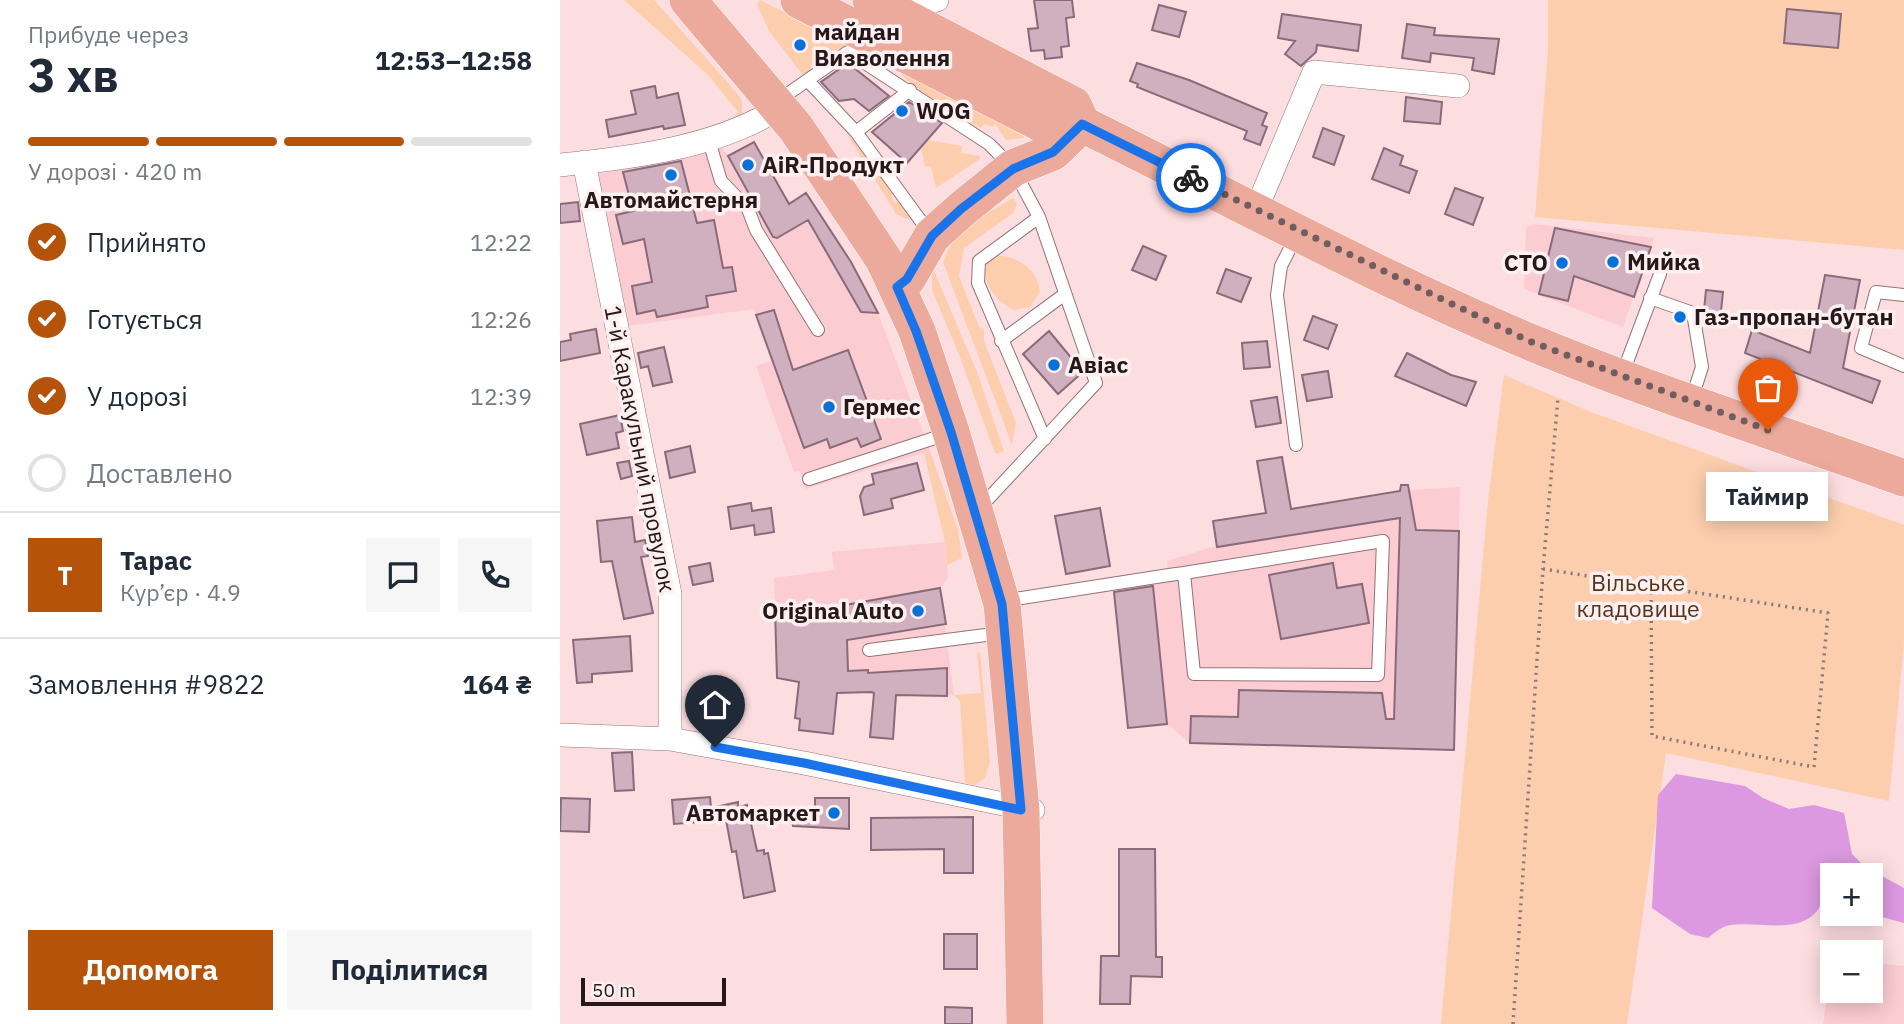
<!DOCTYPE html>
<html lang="uk">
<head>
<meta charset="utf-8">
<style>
  body { margin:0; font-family:"IBM Plex Sans",sans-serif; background:#f6f6f7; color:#1f2937; height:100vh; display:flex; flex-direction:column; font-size:26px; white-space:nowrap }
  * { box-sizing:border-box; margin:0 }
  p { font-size:23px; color:#747a83 }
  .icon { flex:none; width:38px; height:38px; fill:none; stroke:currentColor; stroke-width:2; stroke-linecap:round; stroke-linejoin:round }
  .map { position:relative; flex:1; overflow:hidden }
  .drawer { display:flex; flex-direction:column; background:#fff; width:560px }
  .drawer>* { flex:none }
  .fabs { position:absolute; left:1260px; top:863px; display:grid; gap:14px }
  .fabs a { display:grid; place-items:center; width:63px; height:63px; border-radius:0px; background:#fff; box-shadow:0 4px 18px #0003; font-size:35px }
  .scale { position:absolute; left:21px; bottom:18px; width:145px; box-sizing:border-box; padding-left:7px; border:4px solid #25181a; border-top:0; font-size:19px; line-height:24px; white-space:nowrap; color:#25181a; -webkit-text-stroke:5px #feeff0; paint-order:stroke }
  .pin { position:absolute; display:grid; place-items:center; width:60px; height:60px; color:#fff; margin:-72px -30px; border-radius:50% 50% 50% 0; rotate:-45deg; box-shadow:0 0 7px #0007 }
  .pin .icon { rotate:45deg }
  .courier { position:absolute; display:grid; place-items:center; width:70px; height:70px; margin:-35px; border:5px solid #1a73e8; border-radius:50%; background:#fff; color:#222; box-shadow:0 2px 9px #0007 }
  .bubble { position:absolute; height:49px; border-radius:0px; background:#fff; box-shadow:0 4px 18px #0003; font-size:23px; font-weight:700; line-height:49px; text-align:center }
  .summary em { font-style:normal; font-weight:700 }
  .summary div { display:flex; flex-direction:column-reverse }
  .summary { display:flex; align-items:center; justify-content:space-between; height:119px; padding:0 28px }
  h1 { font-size:46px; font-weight:700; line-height:52px }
  .bar { display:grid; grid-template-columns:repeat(4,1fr); gap:10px 7px; align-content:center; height:84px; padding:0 28px }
  .bar i { height:9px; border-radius:5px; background:#e0e1e3 }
  .bar .active { background:#b45309 }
  .bar p { grid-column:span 4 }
  .line { display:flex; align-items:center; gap:18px; padding:0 28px; border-top:2px solid #e0e1e3 }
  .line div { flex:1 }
  .round { display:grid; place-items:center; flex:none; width:74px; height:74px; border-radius:0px; background:#f6f6f7 }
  ol { padding:0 28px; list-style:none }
  li { display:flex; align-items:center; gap:21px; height:77px }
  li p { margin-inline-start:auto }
  li .icon { padding:7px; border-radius:50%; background:#b45309; color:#fff; stroke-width:4 }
  li:last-child { color:#747a83 }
  li i { width:38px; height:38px; border:4px solid #e0e1e3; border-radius:50% }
  .action { display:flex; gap:14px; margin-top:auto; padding:14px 28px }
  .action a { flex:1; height:80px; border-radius:0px; background:#b45309; color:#fff; font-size:28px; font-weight:700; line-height:80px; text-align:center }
  .action a+a { background:#f6f6f7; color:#1f2937 }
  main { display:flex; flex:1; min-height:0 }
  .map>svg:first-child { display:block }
</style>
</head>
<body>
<main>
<section class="drawer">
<div class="summary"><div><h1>3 хв</h1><p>Прибуде через</p></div><em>12:53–12:58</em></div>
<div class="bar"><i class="active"></i><i class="active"></i><i class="active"></i><i></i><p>У дорозі · 420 m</p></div>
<ol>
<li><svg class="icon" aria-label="check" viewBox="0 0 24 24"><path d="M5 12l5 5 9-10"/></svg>Прийнято<p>12:22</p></li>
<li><svg class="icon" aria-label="check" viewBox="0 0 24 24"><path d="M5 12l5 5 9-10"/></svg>Готується<p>12:26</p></li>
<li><svg class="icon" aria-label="check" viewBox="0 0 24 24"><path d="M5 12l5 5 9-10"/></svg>У дорозі<p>12:39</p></li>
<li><i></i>Доставлено</li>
</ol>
<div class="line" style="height:126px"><b class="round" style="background:#b45309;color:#fff">Т</b><div><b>Тарас</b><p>Кур’єр · 4.9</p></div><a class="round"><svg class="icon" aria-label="chat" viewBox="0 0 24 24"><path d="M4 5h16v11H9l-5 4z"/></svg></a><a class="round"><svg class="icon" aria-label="phone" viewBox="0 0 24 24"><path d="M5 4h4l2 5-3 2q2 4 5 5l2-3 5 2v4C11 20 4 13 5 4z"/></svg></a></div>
<div class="line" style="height:91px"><div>Замовлення #9822</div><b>164 ₴</b></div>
<div class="action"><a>Допомога</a><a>Поділитися</a></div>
</section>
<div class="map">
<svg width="1344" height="1024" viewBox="0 0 1344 1024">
  <rect width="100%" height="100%" fill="#fcdde0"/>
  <path fill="#fbccd2" d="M194 142 225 196 232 202 246 193 291 262 318 313 370 451 245 489 240 471 234 472 196 366 211 361 194 309 67 326 36 175 161 147 168 156Z
    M974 224 1094 238 1063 327 964 289 966 228Z
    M900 487 894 750 630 743 607 724 568 728 554 589 609 582 607 561 656 546 653 521 849 490Z
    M385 542 388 578 380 588 394 695 311 694 217 678 214 578 274 570 272 552Z
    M1272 963V990H1311V963L1344 966V1024H1263Z"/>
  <path fill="#fcceae" d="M64 0H94L169 84 182 100V115L168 127 139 133 138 130 169 123 178 112 148 75Z
    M200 0 292 47 288 52 271 53 263 59 257 56 250 67 257 72 258 84 273 98 259 96 209 31 197 4Z
    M988 0H1344V250L975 217 988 50Z
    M342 72 463 134 464 138 446 140 435 123 433 127 424 124 421 128 387 112 394 105 386 100 384 111 342 76Z
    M288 136 328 160 320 166 322 169 332 163 343 193 331 195 335 203 342 200 350 213 349 220 336 214Z
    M368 140 402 146 401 153 420 156V159L376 188 371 166 365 167 361 147Z
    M453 198 457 204 453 213 404 248 399 276 419 327 424 329V341L456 423 452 445 383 262C393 230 427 214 453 198Z
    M433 255C456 255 478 268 480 292L470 307 455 310C435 303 413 272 433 255Z
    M372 266 417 372 444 451 436 454 433 448 400 357 372 290Z
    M944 375 1031 412 1344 525V643L1329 801 1106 753 1067 1024H881L928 501Z
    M370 451 398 530 402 558 387 565 385 542 364 453Z
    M420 652 430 762 425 778 415 785 405 783 400 701 394 695 421 693 417 653Z"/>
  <path fill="#dc98e1" d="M1116 774 1185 786 1203 798 1229 809 1254 805 1284 813 1292 854 1305 867 1344 888V923L1311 914V875H1272V904L1262 903C1244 939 1199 919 1166 926 1160 928 1153 934 1148 938L1130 934 1092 908 1098 795Z"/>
  <path fill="#d0b0bf" stroke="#886a79" stroke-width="2" d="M474 0H512L514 17 506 18 509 46 501 47 502 57 485 59 484 50 471 51 468 29 478 28Z
    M599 5 626 12 619 37 592 30Z
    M1227 9 1281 14 1278 48 1224 43Z
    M722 14 801 25 798 51 757 45 756 52 741 66 725 54 735 41 718 38Z
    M847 24 875 28 874 35 939 39 934 74 912 70 914 58 871 53 870 62 842 58Z
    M288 63 329 96 309 111 294 99 279 101 261 82Z
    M577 63 629 80 707 113 702 125 707 127 700 145 684 139 687 131 577 87 578 84 570 81Z
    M95 86 97 98 118 93 125 125 104 129 103 126 49 137 46 120 76 114 71 91Z
    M846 97 882 102 880 124 844 121Z
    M349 102 382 123 347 163 312 132Z
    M763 128 784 136 774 165 753 157Z
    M194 142 229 204 246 193 291 262 318 313 301 312 248 220 217 238 213 237 168 156Z
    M824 148 843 156 840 165 857 171 849 193 812 179Z
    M121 161 137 223 154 220 163 268 172 267 176 291 146 296 148 307 97 317 95 310 77 314 72 286 92 282 84 239 63 244 56 215 73 211 63 172Z
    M895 188 923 198 913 225 885 214Z
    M18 202 20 221 0 223V204Z
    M995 228 1091 247 1074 297 1014 276 1008 301 979 294Z
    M583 246 606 256 596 280 572 270Z
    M666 269 691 278 681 302 657 293Z
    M1265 275 1300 280 1283 368 1320 381 1312 403 1185 353 1192 330 1250 353Z
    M1146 290 1163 292 1160 321 1143 320Z
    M214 310 233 370 288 350 321 439 301 447 297 438 270 448 267 439 244 448 196 315Z
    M753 316 777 325 768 349 744 340Z
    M36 329 40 353 0 361V342L11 340 10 334Z
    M489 331 523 372 498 394 463 354Z
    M707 341 710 367 684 369 682 343Z
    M104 347 112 382 93 386 88 366 81 368 78 353Z
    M847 353 891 375 916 382 906 406 835 376Z
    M768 371 772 397 747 401 742 375Z
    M717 397 721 423 696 427 691 401Z
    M60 415 63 431 56 433 59 448 27 455 20 424Z
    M130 446 135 472 110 478 105 452Z
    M722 457 731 509 840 491 841 485H848L856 530 899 531 894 750 630 743 631 716 678 717 679 690 822 693 826 719H834L840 518 657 547 653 521 706 513 697 461Z
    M69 461 72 476 61 479 57 463Z
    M357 463 364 490 331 499 333 508 304 515 300 496 304 487 314 484 312 474Z
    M191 503 192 511 211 508 214 532 195 535 194 525 171 529 168 507Z
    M540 508 550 566 506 574 495 516Z
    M72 517 75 542 85 540 88 556 81 557 93 613 64 619 52 561 41 562 37 521Z
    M150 563 153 581 133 585 129 567Z
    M773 563 777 588 802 584 809 623 721 639 709 575Z
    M593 586 607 724 568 728 554 592Z
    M380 588 386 624 287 640 288 671 308 670V673L387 668V696L336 695 333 739 310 737 314 693 311 692 277 693 273 734 239 730 240 719 235 718 239 682 217 678 215 609 235 608V614Z
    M70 636 72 671 32 674V682L17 683 13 640Z
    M72 752 74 790 55 791 52 753Z
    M150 797 151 808 178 802V807L187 805 197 851 204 850V854L208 853 215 891 184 898 176 851 172 852 166 820 114 824 112 800Z
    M1 798 30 799 29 832 0 831Z
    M255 798H289V829L233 826 230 809 255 807Z
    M413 817V873H384V849L311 850V818Z
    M559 849H595L596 957H602V977L571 976 570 1004H540L541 956H559Z
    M384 934H417V969H384Z
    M385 1007 412 1008V1024H385Z"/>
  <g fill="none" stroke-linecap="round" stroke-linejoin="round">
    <defs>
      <path id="service" d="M249 82 296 132 371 235
        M229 93 288 52 429 144 453 168 479 217 536 383 428 499H416
        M296 132 350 90
        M149 141 161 181 188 209 196 230 258 330
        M479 217 419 261 418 283 485 439
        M1344 295 1316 292 1301 348 1344 366
        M1090 298 1133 313 1142 367 1131 401
        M441 341 505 294
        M1062 375 1100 274
        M736 445 717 295 721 266 737 235
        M249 479 387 434
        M455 599 609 575 624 573 823 541 818 675 634 674 624 573
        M309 650 441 633"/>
      <path id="minor" d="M334 12 377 0
        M24 162 110 594V739
        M0 165C71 158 160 147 220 107
        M696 210 754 72 898 86
        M0 735 110 739 244 763 473 810"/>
      <path id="primary" d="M128 0 236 128 324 260 357 331 391 432 442 604 461 810 465 1024
        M239 0 498 132 522 124
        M311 0 513 105 522 124
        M522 124C670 197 817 278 970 342 1093 393 1219 433 1344 478
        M337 287 347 279 372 236 402 209 453 168 493 152 522 124"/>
    </defs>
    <use href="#service" stroke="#937276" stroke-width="14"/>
    <use href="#minor" stroke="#937276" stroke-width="24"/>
    <use href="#primary" stroke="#fff" stroke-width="38"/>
    <path stroke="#8c7679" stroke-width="3.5" stroke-dasharray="2 5" stroke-linecap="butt" d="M983 569 1268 613 1254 767 1092 736 1091 586
      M953 1024 983 569 998 398"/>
    <use href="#service" stroke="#fff" stroke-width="12"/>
    <use href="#minor" stroke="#fff" stroke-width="23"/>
    <use href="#primary" stroke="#ebaa9b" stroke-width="37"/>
  </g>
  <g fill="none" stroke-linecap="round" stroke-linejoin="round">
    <path stroke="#705d5f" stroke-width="7" stroke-dasharray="0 12.6" d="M631 178 969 341 1208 430"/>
    <path stroke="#1a73e8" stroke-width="9" d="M155 747 244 763 461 810 442 604 391 432 356 331 337 287 347 279 372 236 401 209 453 169 493 152 522 124 631 178"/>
  </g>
  <g fill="#0672d9" stroke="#feeff0" stroke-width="2.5">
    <circle cx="240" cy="45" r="7"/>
    <circle cx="342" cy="111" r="7"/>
    <circle cx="188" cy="165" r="7"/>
    <circle cx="111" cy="175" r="7"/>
    <circle cx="1053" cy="262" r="7"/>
    <circle cx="1002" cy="263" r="7"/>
    <circle cx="1120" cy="317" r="7"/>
    <circle cx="494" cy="365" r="7"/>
    <circle cx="269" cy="407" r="7"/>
    <circle cx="358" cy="611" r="7"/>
    <circle cx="274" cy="813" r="7"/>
  </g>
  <g text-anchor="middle" stroke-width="7" stroke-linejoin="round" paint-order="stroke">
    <g font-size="23" font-weight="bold" fill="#25181a" stroke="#feeff0" text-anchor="start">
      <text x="254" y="40">майдан<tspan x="254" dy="26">Визволення</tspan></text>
      <text x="356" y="119">WOG</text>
      <text x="202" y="173">AiR-Продукт</text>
      <text x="111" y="208" text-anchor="middle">Автомайстерня</text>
      <text x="1067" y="270">Мийка</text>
      <text x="988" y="271" text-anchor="end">СТО</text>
      <text x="1134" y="325">Газ-пропан-бутан</text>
      <text x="508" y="373">Авіас</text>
      <text x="283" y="415">Гермес</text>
      <text x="344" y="619" text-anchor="end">Original Auto</text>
      <text x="260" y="821" text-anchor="end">Автомаркет</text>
    </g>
    <g font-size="23" fill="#25181a" stroke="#feeff0">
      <text transform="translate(80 449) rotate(79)" y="8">1-й Каракульний провулок</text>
    </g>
    <g font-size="23" fill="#57351b" stroke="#feeff0">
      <text x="1078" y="591">Вільське<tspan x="1078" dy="26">кладовище</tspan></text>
    </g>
  </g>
</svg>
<div class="fabs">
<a>+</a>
<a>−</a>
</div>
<div class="scale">50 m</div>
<div class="pin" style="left:1208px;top:430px;background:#ea580c"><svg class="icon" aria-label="bag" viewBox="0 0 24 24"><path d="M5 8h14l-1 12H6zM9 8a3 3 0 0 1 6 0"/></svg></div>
<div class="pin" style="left:155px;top:747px;background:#1f2937"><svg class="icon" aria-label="home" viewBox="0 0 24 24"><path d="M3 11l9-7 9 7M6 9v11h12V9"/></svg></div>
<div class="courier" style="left:631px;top:178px"><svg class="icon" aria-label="bike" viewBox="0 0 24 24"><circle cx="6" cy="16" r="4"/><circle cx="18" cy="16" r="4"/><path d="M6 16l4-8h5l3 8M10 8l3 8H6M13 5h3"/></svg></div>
<div class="bubble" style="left:1146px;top:472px;width:122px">Таймир</div>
</div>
</main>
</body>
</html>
